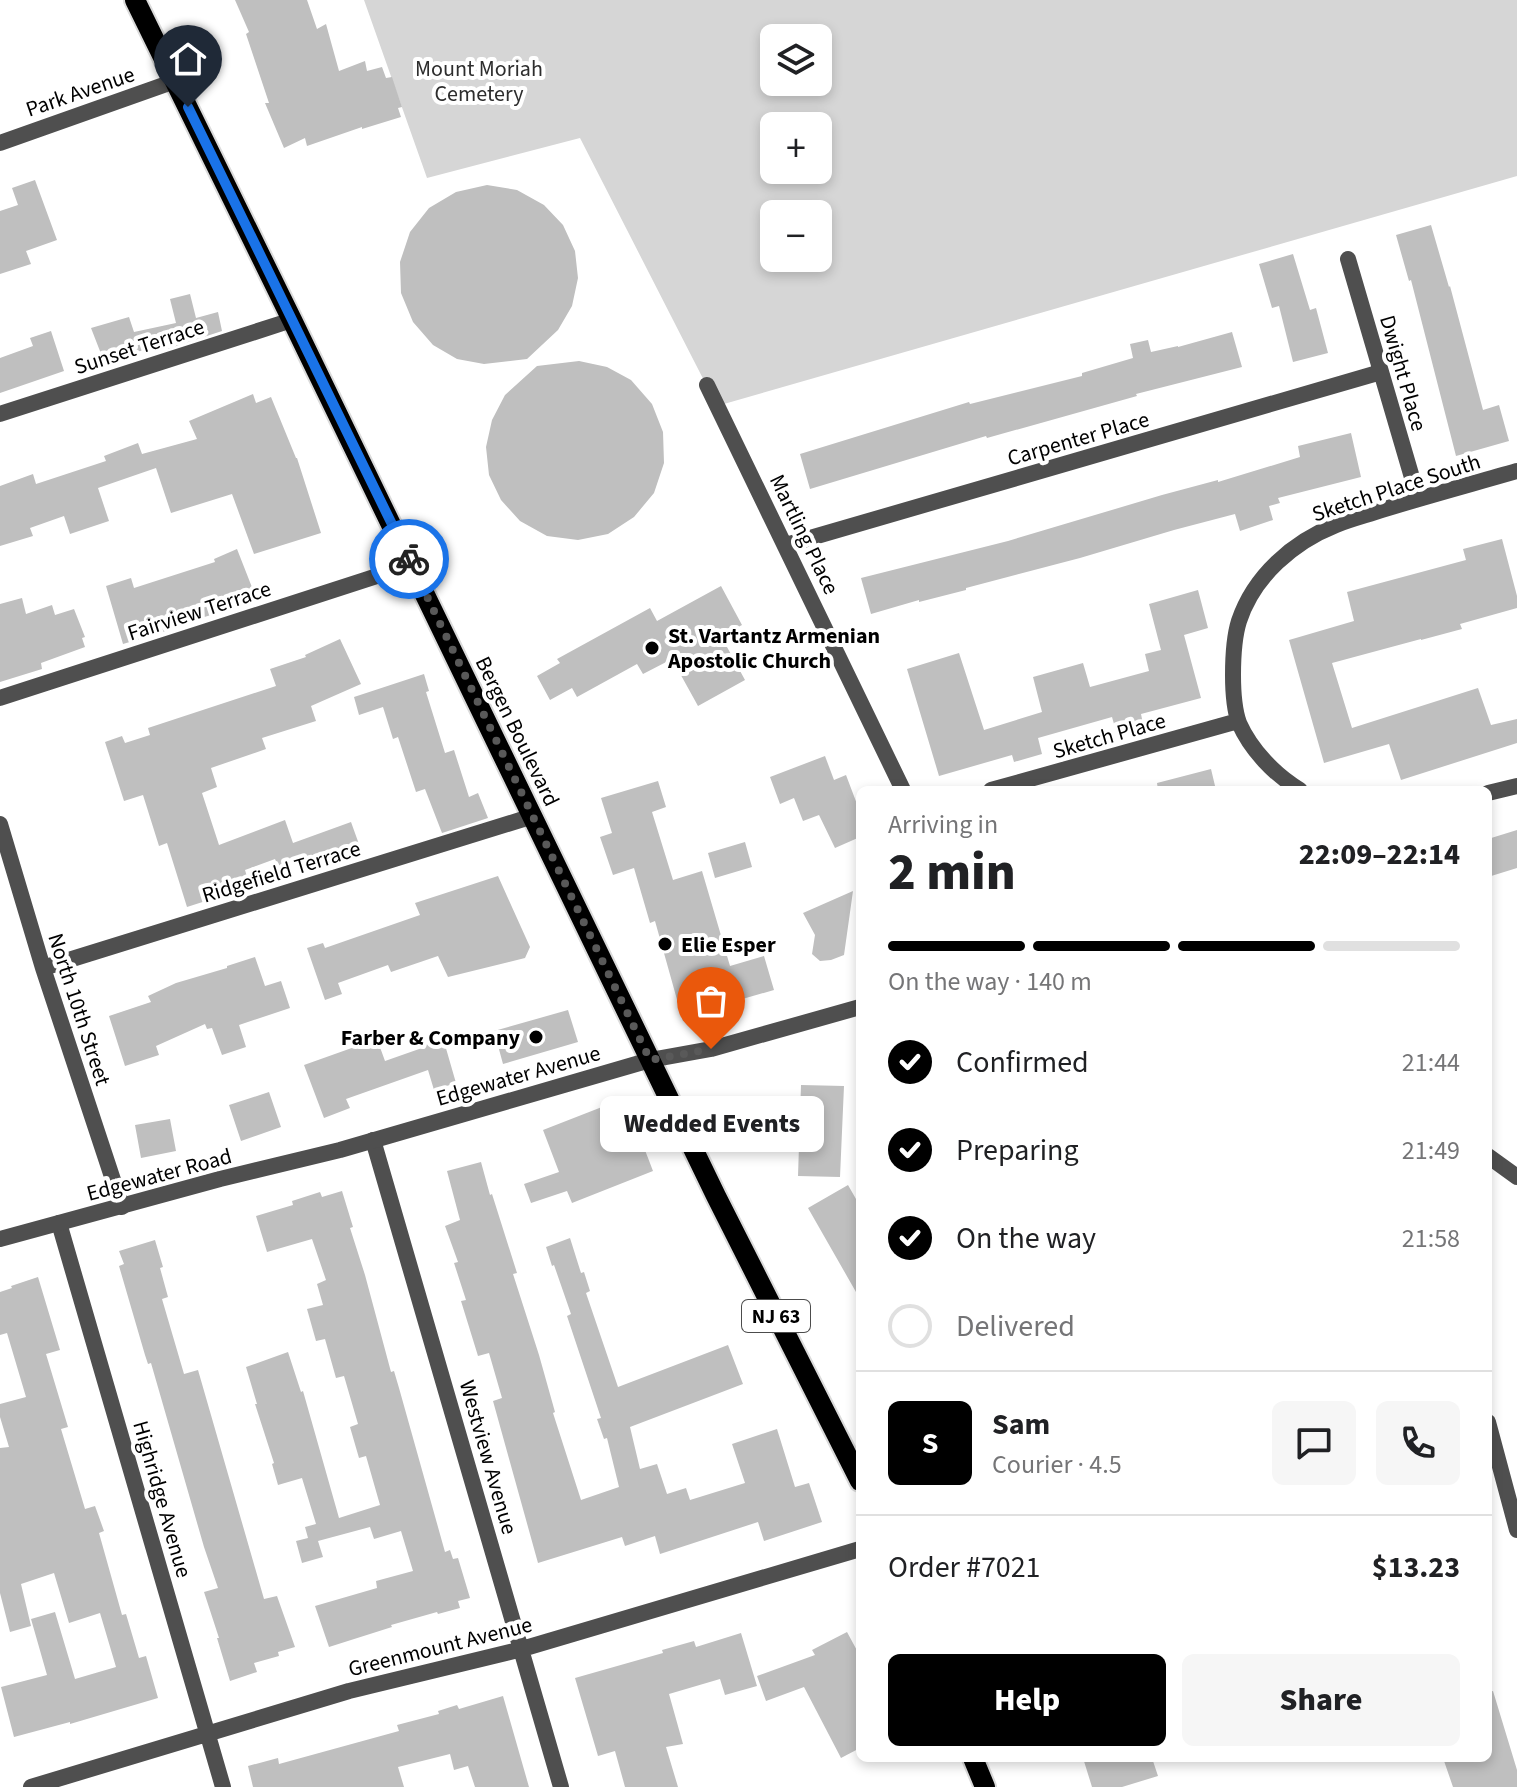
<!DOCTYPE html>
<html lang="en">
<head>
<meta charset="utf-8">
<style>
  body { margin:0; font-family:"Source Sans 3",sans-serif; background:#f6f6f6; color:#202124; height:100vh; display:flex; flex-direction:column; font-size:30px; white-space:nowrap }
  * { box-sizing:border-box; margin:0 }
  p { font-size:26px; color:#757577 }
  .icon { flex:none; width:44px; height:44px; fill:none; stroke:currentColor; stroke-width:2; stroke-linecap:round; stroke-linejoin:round }
  .map { position:relative; flex:1; overflow:hidden }
  .sheet { position:absolute; left:856px; top:786px; width:636px; height:976px; display:flex; flex-direction:column; background:#fff; border-radius:12px; box-shadow:0 4px 12px #0003 }
  .sheet>* { flex:none }
  .fabs { position:absolute; left:760px; top:24px; display:grid; gap:16px }
  .fabs a { display:grid; place-items:center; width:72px; height:72px; border-radius:12px; background:#fff; box-shadow:0 4px 12px #0003; font-size:40px }
  .pin { position:absolute; display:grid; place-items:center; width:68px; height:68px; color:#fff; margin:-82px -34px; border-radius:50% 50% 50% 0; rotate:-45deg; box-shadow:0 0 8px #0007 }
  .pin .icon { rotate:45deg }
  .courier { position:absolute; display:grid; place-items:center; width:80px; height:80px; margin:-40px; border:6px solid #1a73e8; border-radius:50%; background:#fff; color:#222; box-shadow:0 2px 10px #0007 }
  .bubble { position:absolute; height:56px; border-radius:12px; background:#fff; box-shadow:0 4px 12px #0003; font-size:26px; font-weight:800; line-height:56px; text-align:center }
  .overview em { font-style:normal; font-weight:800 }
  .overview div { display:flex; flex-direction:column-reverse }
  .overview { display:flex; align-items:center; justify-content:space-between; height:136px; padding:0 32px }
  h1 { font-size:52px; font-weight:800; line-height:60px }
  .bar { display:grid; grid-template-columns:repeat(4,1fr); gap:12px 8px; align-content:center; height:96px; padding:0 32px }
  .bar i { height:10px; border-radius:6px; background:#e0e0e0 }
  .bar .current { background:#000 }
  .bar p { grid-column:span 4 }
  .line { display:flex; align-items:center; gap:20px; padding:0 32px; border-top:2px solid #e0e0e0 }
  .line div { flex:1 }
  .round { display:grid; place-items:center; flex:none; width:84px; height:84px; border-radius:12px; background:#f6f6f6 }
  ol { padding:0 32px; list-style:none }
  li { display:flex; align-items:center; gap:24px; height:88px }
  li p { margin-inline-start:auto }
  li .icon { padding:8px; border-radius:50%; background:#000; color:#fff; stroke-width:4 }
  li:last-child { color:#757577 }
  li i { width:44px; height:44px; border:4px solid #e0e0e0; border-radius:50% }
  .cta { display:flex; gap:16px; margin-top:auto; padding:16px 32px }
  .cta a { flex:1; height:92px; border-radius:12px; background:#000; color:#fff; font-size:32px; font-weight:800; line-height:92px; text-align:center }
  .cta a+a { background:#f6f6f6; color:#202124 }
  .map>svg:first-child { display:block }
</style>
</head>
<body>
<div class="map">
<svg width="1517" height="1787" viewBox="0 0 1517 1787">
  <rect width="100%" height="100%" fill="#fff"/>
  <path fill="#d6d6d6" fill-rule="evenodd" d="M364 0H1517V176L717 406 580 138 427 178ZM774 38H818V82H774ZM774 126H818V170H774ZM774 214H818V258H774Z"/>
  <path fill="#bfbfbf" d="M235 0H307L317 29 326 24 339 71 365 61 367 71 382 67 386 78 392 77 402 107 398 108 401 117 362 129V127L307 146 305 138 284 148 265 103H269L246 34 249 32Z
    M35 180 57 240 26 251 31 264 0 274V211L18 205 12 188Z
    M487 185 517 190 544 205 563 225 575 251 578 278 572 306 558 330 527 359 484 364 457 359 433 345 413 322 401 293 400 262 410 232 429 208 456 192Z
    M1431 225 1449 287 1450 286 1483 410 1499 405 1509 441 1456 456 1411 280 1409 281 1396 235Z
    M1293 254 1310 310 1316 308 1328 353 1293 362 1279 306 1272 308 1259 264Z
    M190 294 196 318 218 312 222 331 167 349 165 342 105 364 91 328 129 317 134 332 176 323 170 299Z
    M51 331 64 371 0 393V358L33 346 30 338Z
    M1232 332 1242 367 1136 394 1137 396 987 438 986 436 810 489 800 454 969 402 970 404 1082 376V373L1133 358 1130 344 1148 340 1151 352 1178 346V347Z
    M579 361 607 367 631 380 652 404 663 432 664 463 654 493 634 517 608 534 578 540 547 536 520 521 501 500 489 475 486 447 492 420 505 395 537 366Z
    M253 394 256 403 271 397 296 458H297L321 533 254 554 232 494 171 513 156 468 98 488 109 521 70 534 64 516 30 528 33 536 0 546V486L33 474 36 484 106 461 104 456 138 443 142 454 197 439 189 421Z
    M1351 433 1361 477 1278 498 1280 503 1269 506 1273 520 1240 531 1235 514 1174 530 1080 558 966 588V590L919 602V600L871 614 861 578 1008 541 1162 495 1218 480V482L1300 457 1298 446Z
    M1502 539 1517 596V608L1460 624 1462 629 1421 640V639L1332 663 1352 728 1478 688 1491 725 1517 719V743L1401 780 1389 744 1324 763 1289 640 1354 621 1347 592 1466 560 1463 549Z
    M237 549 255 595 226 606 227 610 198 619 199 621 123 644 106 586 131 578 134 588 215 562 214 559Z
    M721 586 742 625 721 636 745 680 698 706 672 659 643 674 637 664 577 697 572 688 550 700 537 676 560 663 557 659 650 608 657 621Z
    M1198 590 1208 628 1184 635 1201 698 1141 714 1143 724 1116 731 1112 717 1038 738 1042 754 1014 762 1012 755 939 776 907 669 959 653 984 730 1042 712 1033 677 1083 663 1090 687 1149 671 1145 654 1161 650 1149 604Z
    M22 598 26 614 52 605 55 615 74 609 85 637 82 638 85 647 41 663 42 669 0 682V604Z
    M340 639 361 684 311 706 316 721 262 738 266 749 211 768 217 787 202 793 219 845 285 820 293 843 351 822 360 847 326 859 324 852 279 869 275 859 245 870 248 880 214 896 215 898 187 907 167 843 159 846 143 795 124 801 105 742 122 736 125 743 150 735 148 728 276 686 270 669 306 657 305 655Z
    M424 674 429 691 426 692 445 753 454 750 469 797 478 793 488 818 442 833 425 789 416 792 398 737 393 739 383 707 359 715 354 697Z
    M825 756 834 780 846 775 860 812V837L835 848 819 815 803 821 794 798 780 804 770 777Z
    M1211 769 1216 790H1158L1157 783Z
    M658 781 666 807 652 812 673 880 702 871 730 966 764 956 774 990 739 1000 740 1004 683 1021 655 921 650 923 634 868 613 875 600 837 612 833 601 798Z
    M1517 830V868L1488 877V839Z
    M745 842 752 867 715 878 708 853Z
    M498 876 530 947 525 958 448 977 438 956 391 972 388 965 338 983 342 994 325 1000 307 948 323 943 325 948 420 915 415 903Z
    M853 891 844 955 831 960 820 961 812 954 815 935 803 913Z
    M255 957 265 986 281 981 290 1008 239 1025 246 1047 222 1055 212 1028 207 1029 205 1024 156 1046 159 1055 125 1066 109 1016 151 1002 148 996 176 983 227 968V966Z
    M568 1010 578 1042 503 1064 494 1031Z
    M443 1038 456 1083 434 1090 428 1070 346 1099 350 1108 324 1118 304 1065 377 1039 385 1061 422 1048 421 1045Z
    M801 1085 844 1086 840 1177 798 1176Z
    M269 1092 281 1127 241 1141 229 1105Z
    M625 1098 653 1171 572 1203 567 1191 531 1203 524 1184 559 1172 543 1130Z
    M170 1119 176 1151 141 1158 135 1125Z
    M481 1162 490 1195 492 1194 517 1273 513 1274 539 1355 555 1412 553 1413 581 1500 619 1487 607 1438 604 1439 597 1419 601 1418 567 1316 571 1314 554 1265 552 1266 546 1247 570 1238 581 1273 584 1272 590 1291 586 1293 618 1387 728 1345 743 1384 630 1427 640 1469 657 1464 667 1494 686 1488 690 1500 745 1483 732 1444 777 1429 795 1487 809 1483 822 1522 764 1541 758 1522 660 1554 655 1536 625 1546 622 1537 538 1563 493 1401 502 1398 489 1353 478 1356 461 1301 466 1300 454 1263 458 1262 445 1226 460 1220 447 1171Z
    M848 1185 860 1206V1299L808 1208Z
    M342 1191 353 1227 350 1228 365 1275 391 1372 394 1371 399 1388 445 1552 450 1550 453 1559 458 1558 470 1598 458 1601 460 1608 438 1614 437 1612 391 1625 392 1627 329 1647 315 1606 377 1588 376 1581 413 1571 401 1531 374 1539 370 1527 318 1541 323 1557 302 1563 296 1541 308 1538 305 1527 316 1524 302 1478 278 1485 272 1464 274 1463 255 1404H257L246 1367 288 1352 301 1392 303 1391 339 1518 380 1505 366 1456 359 1458 350 1427 358 1424 344 1376 336 1378 325 1339 316 1341 307 1309 323 1305 317 1284 326 1280 312 1239 267 1252 256 1216 293 1205 292 1201 320 1192 322 1197Z
    M155 1240 163 1267 160 1268 168 1297 162 1299 184 1374 198 1370 264 1599 277 1596 295 1647 278 1652 279 1656 254 1663 257 1672 230 1681 217 1638H219L204 1592 218 1588 204 1547 151 1363 148 1364 145 1355 119 1266 124 1264 119 1251Z
    M38 1277 60 1350 46 1354 68 1427 61 1429 85 1509 95 1506 104 1531 99 1533 122 1615 126 1614 139 1658 146 1656 158 1698 70 1724V1722L14 1737 1 1687 47 1675 31 1619 55 1612 75 1679 116 1667 100 1613 69 1623 54 1573 21 1584 31 1626 10 1632 0 1593V1448L9 1447 0 1417V1404L26 1397 7 1333 0 1335V1292L12 1288 11 1286Z
    M847 1632 860 1656V1748L841 1758 804 1687 766 1701 757 1676 815 1655 812 1650Z
    M741 1633 757 1686 725 1695 720 1679 669 1694 683 1744 666 1747 678 1787H625L615 1751 598 1756 575 1678 663 1653 662 1650 694 1641 696 1647Z
    M1493 1691 1517 1770V1787H1453L1443 1758H1488V1692Z
    M503 1696 529 1787H475L468 1766 454 1770 450 1754 398 1767 404 1787H253L248 1766 278 1758 279 1764 399 1731 397 1725 439 1714 438 1711 457 1705 459 1709Z
    M1083 1758H1152L1158 1776 1122 1787H1092Z"/>
  <g fill="none" stroke-linecap="round" stroke-linejoin="round">
    <defs>
      <path id="primary" d="M135 0 292 320 716 1196 860 1481
        M973 1758 985 1787"/>
    </defs>
    <use href="#primary" stroke="#dbdbdb" stroke-width="24"/>
    <path stroke="#4f4f4f" stroke-width="16" d="M0 143 175 81
      M1348 259 1418 498
      M707 385 903 790
      M0 414 292 320
      M786 545 1381 372
      M0 698 411 565
      M991 790 1238 721
      M1300 790C1275 775 1251 750 1239 723 1234 709 1233 690 1233 675 1233 657 1234 637 1239 621 1254 576 1293 542 1336 525 1351 519 1367 515 1382 510 1427 496 1472 484 1517 471
      M1488 793 1517 786
      M0 824 43 968 122 1207
      M43 968 533 816
      M373 1140 561 1787
      M59 1223 223 1787
      M1488 1422 1517 1530
      M31 1787 349 1691 522 1649 860 1549"/>
    <path stroke="#4f4f4f" stroke-width="16" d="M1488 1156 1517 1177
      M0 1239 220 1179 340 1150 650 1060 711 1049 860 1007"/>
    <use href="#primary" stroke="#000" stroke-width="20"/>
  </g>
  <g fill="none" stroke-linecap="round" stroke-linejoin="round">
    <path stroke="#595959" stroke-width="8" stroke-dasharray="0 14.4" d="M409 559 650 1060 711 1049"/>
    <path stroke="#1a73e8" stroke-width="10" d="M188 107 409 559"/>
  </g>
  <g fill="#000" stroke="#fff" stroke-width="3">
    <circle cx="652" cy="648" r="8"/>
    <circle cx="665" cy="944" r="8"/>
    <circle cx="536" cy="1037" r="8"/>
  </g>
  <g text-anchor="middle" stroke-width="8" stroke-linejoin="round" paint-order="stroke">
    <rect fill="#fff" stroke="#4c4c4c" stroke-width="2" x="742" y="1300" width="68" height="32" rx="6"/>
    <g font-size="20" font-weight="bold" fill="#000">
      <text x="776" y="1323">NJ 63</text>
    </g>
    <g font-size="22" fill="#2d2d2d" stroke="#fff">
      <text x="479" y="76">Mount Moriah<tspan x="479" dy="25">Cemetery</tspan></text>
    </g>
    <g font-size="22" fill="#000" stroke="#fff">
      <text transform="translate(80 91) rotate(-19)" y="8">Park Avenue</text>
      <text transform="translate(139 346) rotate(-18)" y="8">Sunset Terrace</text>
      <text transform="translate(1404 373) rotate(74)" y="8">Dwight Place</text>
      <text transform="translate(1078 438) rotate(-16)" y="8">Carpenter Place</text>
      <text transform="translate(1396 487) rotate(-18)" y="8">Sketch Place South</text>
      <text transform="translate(805 534) rotate(64)" y="8">Martling Place</text>
      <text transform="translate(199 610) rotate(-18)" y="8">Fairview Terrace</text>
      <text transform="translate(518 731) rotate(64)" y="8">Bergen Boulevard</text>
      <text transform="translate(1109 735) rotate(-16)" y="8">Sketch Place</text>
      <text transform="translate(281 871) rotate(-17)" y="8">Ridgefield Terrace</text>
      <text transform="translate(80 1009) rotate(72)" y="8">North 10th Street</text>
      <text transform="translate(518 1075) rotate(-16)" y="8">Edgewater Avenue</text>
      <text transform="translate(159 1174) rotate(-15)" y="8">Edgewater Road</text>
      <text transform="translate(489 1457) rotate(74)" y="8">Westview Avenue</text>
      <text transform="translate(163 1499) rotate(74)" y="8">Highridge Avenue</text>
      <text transform="translate(440 1646) rotate(-14)" y="8">Greenmount Avenue</text>
    </g>
    <g font-size="22" font-weight="bold" fill="#000" stroke="#fff" text-anchor="start">
      <text x="668" y="643">St. Vartantz Armenian<tspan x="668" dy="25">Apostolic Church</tspan></text>
      <text x="681" y="952">Elie Esper</text>
      <text x="520" y="1045" text-anchor="end">Farber &amp; Company</text>
    </g>
  </g>
</svg>
<div class="fabs">
<a><svg class="icon" aria-label="layers" viewBox="0 0 24 24"><path d="M12 4l9 5-9 5-9-5zM3 14l9 5 9-5"/></svg></a>
<a>+</a>
<a>−</a>
</div>
<div class="pin" style="left:711px;top:1049px;background:#ea580c"><svg class="icon" aria-label="bag" viewBox="0 0 24 24"><path d="M5 8h14l-1 12H6zM9 8a3 3 0 0 1 6 0"/></svg></div>
<div class="pin" style="left:188px;top:107px;background:#1f2937"><svg class="icon" aria-label="home" viewBox="0 0 24 24"><path d="M3 11l9-7 9 7M6 9v11h12V9"/></svg></div>
<div class="courier" style="left:409px;top:559px"><svg class="icon" aria-label="bike" viewBox="0 0 24 24"><circle cx="6" cy="16" r="4"/><circle cx="18" cy="16" r="4"/><path d="M6 16l4-8h5l3 8M10 8l3 8H6M13 5h3"/></svg></div>
<div class="bubble" style="left:600px;top:1096px;width:224px">Wedded Events</div>
<section class="sheet">
<div class="overview"><div><h1>2 min</h1><p>Arriving in</p></div><em>22:09–22:14</em></div>
<div class="bar"><i class="current"></i><i class="current"></i><i class="current"></i><i></i><p>On the way · 140 m</p></div>
<ol>
<li><svg class="icon" aria-label="check" viewBox="0 0 24 24"><path d="M5 12l5 5 9-10"/></svg>Confirmed<p>21:44</p></li>
<li><svg class="icon" aria-label="check" viewBox="0 0 24 24"><path d="M5 12l5 5 9-10"/></svg>Preparing<p>21:49</p></li>
<li><svg class="icon" aria-label="check" viewBox="0 0 24 24"><path d="M5 12l5 5 9-10"/></svg>On the way<p>21:58</p></li>
<li><i></i>Delivered</li>
</ol>
<div class="line" style="height:144px"><b class="round" style="background:#000;color:#fff">S</b><div><b>Sam</b><p>Courier · 4.5</p></div><a class="round"><svg class="icon" aria-label="chat" viewBox="0 0 24 24"><path d="M4 5h16v11H9l-5 4z"/></svg></a><a class="round"><svg class="icon" aria-label="phone" viewBox="0 0 24 24"><path d="M5 4h4l2 5-3 2q2 4 5 5l2-3 5 2v4C11 20 4 13 5 4z"/></svg></a></div>
<div class="line" style="height:104px"><div>Order #7021</div><b>$13.23</b></div>
<div class="cta"><a>Help</a><a>Share</a></div>
</section>
</div>
</body>
</html>
